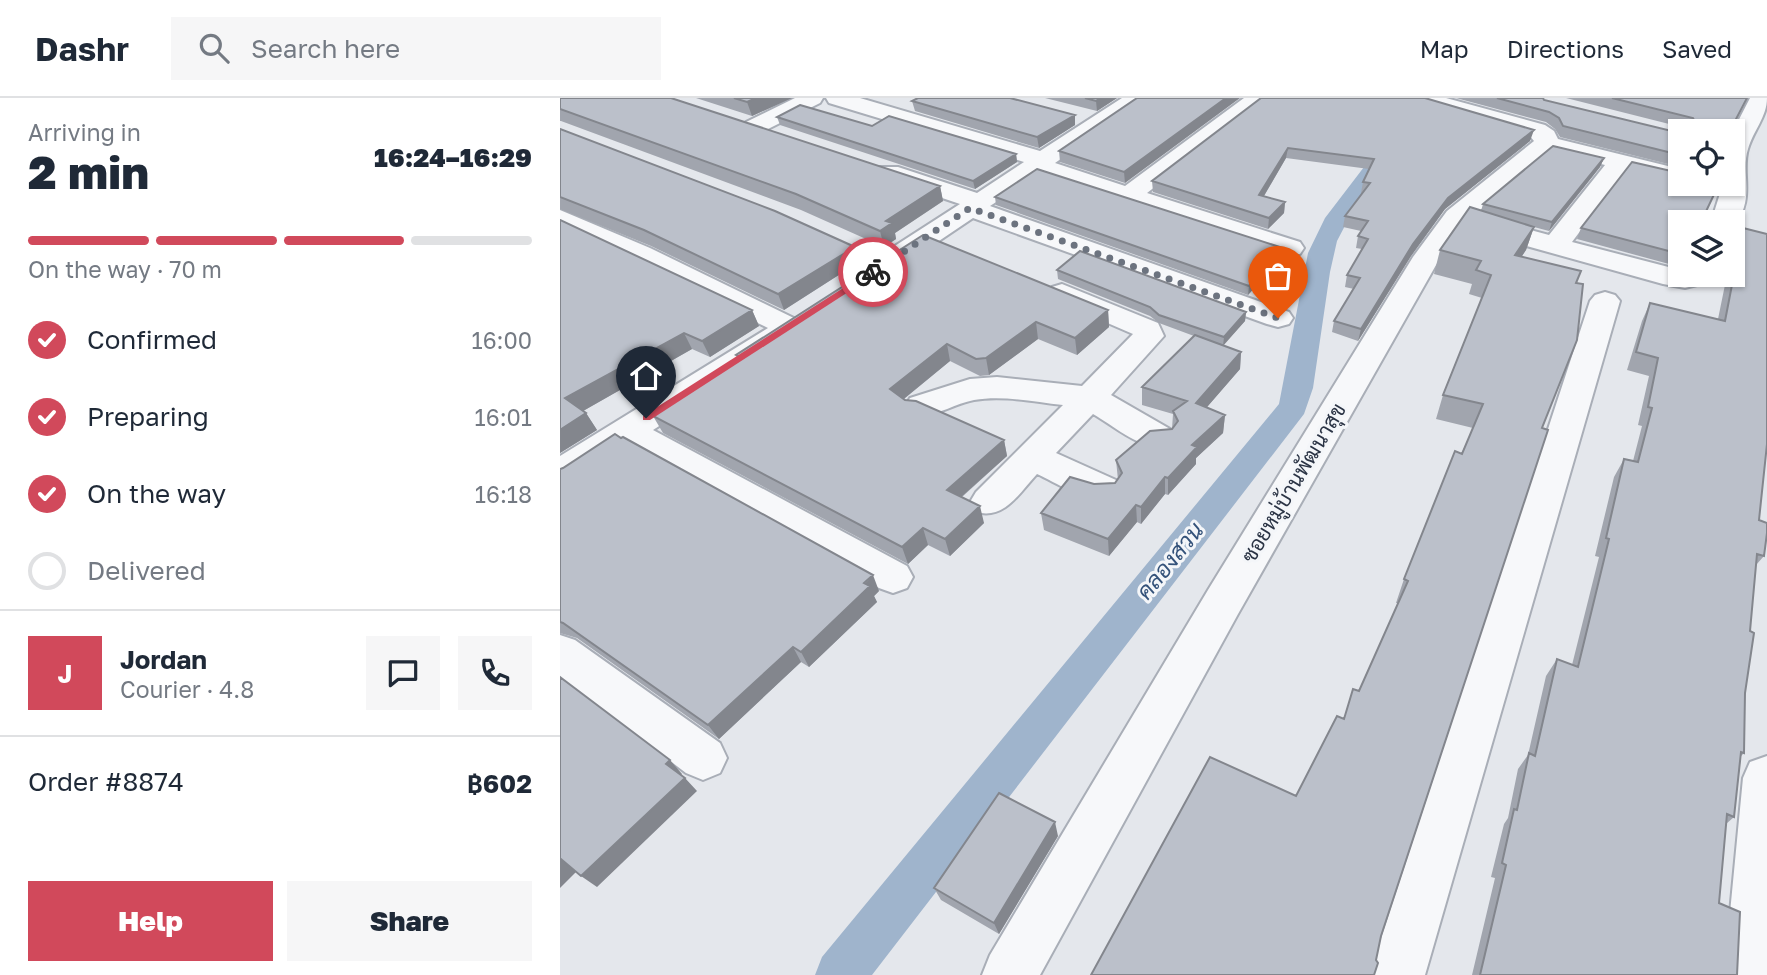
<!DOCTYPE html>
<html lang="en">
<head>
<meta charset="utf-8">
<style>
  body { margin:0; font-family:"Golos Text",Sarabun,sans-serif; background:#f6f6f7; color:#1f2937; height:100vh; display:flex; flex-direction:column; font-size:26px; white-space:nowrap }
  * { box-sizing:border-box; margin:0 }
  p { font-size:23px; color:#747a83 }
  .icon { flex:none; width:38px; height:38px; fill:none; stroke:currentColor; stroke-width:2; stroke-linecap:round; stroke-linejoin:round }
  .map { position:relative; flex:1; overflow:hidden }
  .side { display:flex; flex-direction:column; background:#fff; width:560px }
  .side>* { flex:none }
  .buttons { position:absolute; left:1108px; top:21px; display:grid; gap:14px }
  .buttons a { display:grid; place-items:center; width:77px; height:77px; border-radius:0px; background:#fff; box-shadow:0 2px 5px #0004; font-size:35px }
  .pin { position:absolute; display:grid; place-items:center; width:60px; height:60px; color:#fff; margin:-72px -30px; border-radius:50% 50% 50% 0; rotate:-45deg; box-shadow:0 0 7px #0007 }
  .pin .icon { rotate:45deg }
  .courier { position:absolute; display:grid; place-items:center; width:70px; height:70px; margin:-35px; border:5px solid #d1495b; border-radius:50%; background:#fff; color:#222; box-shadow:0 2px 9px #0007 }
  .overview em { font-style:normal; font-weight:800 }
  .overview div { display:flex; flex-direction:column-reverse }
  .overview { display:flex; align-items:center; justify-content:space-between; height:119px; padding:0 28px }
  h1 { font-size:46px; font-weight:800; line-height:52px }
  .bar { display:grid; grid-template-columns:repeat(4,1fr); gap:10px 7px; align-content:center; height:84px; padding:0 28px }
  .bar i { height:9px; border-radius:5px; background:#e0e1e3 }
  .bar .selected { background:#d1495b }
  .bar p { grid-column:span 4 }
  .line { display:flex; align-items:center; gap:18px; padding:0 28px; border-top:2px solid #e0e1e3 }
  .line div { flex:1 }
  .round { display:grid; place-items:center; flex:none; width:74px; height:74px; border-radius:0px; background:#f6f6f7 }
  ol { padding:0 28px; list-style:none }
  li { display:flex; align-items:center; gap:21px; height:77px }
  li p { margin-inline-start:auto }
  li .icon { padding:7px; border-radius:50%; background:#d1495b; color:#fff; stroke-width:4 }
  li:last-child { color:#747a83 }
  li i { width:38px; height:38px; border:4px solid #e0e1e3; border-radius:50% }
  .cta { display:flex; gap:14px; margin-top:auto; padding:14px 28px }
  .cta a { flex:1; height:80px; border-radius:0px; background:#d1495b; color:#fff; font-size:28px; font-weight:800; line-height:80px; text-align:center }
  .cta a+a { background:#f6f6f7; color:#1f2937 }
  header { display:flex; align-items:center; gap:42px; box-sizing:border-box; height:98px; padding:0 35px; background:#fff; border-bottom:2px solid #e0e1e3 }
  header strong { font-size:33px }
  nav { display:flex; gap:38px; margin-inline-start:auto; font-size:24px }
  .search { width:490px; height:63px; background:#f6f6f7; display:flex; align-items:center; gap:18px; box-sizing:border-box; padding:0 24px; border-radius:0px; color:#747a83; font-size:26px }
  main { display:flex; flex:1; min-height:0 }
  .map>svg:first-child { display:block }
</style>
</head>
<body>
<header>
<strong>Dashr</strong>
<div class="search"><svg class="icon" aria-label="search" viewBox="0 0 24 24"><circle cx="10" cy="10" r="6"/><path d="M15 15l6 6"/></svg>Search here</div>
<nav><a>Map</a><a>Directions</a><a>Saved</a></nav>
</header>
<main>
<section class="side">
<div class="overview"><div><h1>2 min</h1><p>Arriving in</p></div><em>16:24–16:29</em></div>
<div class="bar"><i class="selected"></i><i class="selected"></i><i class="selected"></i><i></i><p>On the way · 70 m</p></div>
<ol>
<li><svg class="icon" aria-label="check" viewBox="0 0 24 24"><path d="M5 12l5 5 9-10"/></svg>Confirmed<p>16:00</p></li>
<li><svg class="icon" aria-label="check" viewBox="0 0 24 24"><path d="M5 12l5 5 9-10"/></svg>Preparing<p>16:01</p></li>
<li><svg class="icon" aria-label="check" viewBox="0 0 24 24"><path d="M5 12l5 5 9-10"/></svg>On the way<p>16:18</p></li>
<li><i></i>Delivered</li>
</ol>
<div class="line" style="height:126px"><b class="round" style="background:#d1495b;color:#fff">J</b><div><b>Jordan</b><p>Courier · 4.8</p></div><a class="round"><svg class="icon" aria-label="chat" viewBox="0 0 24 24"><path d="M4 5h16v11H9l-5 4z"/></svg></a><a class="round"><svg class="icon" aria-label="phone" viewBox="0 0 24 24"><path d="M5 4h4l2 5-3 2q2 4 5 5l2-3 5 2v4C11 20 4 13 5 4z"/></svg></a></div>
<div class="line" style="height:91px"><div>Order #8874</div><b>฿602</b></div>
<div class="cta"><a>Help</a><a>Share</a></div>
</section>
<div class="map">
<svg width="1207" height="877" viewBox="0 0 1207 877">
  <rect width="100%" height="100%" fill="#e4e7ec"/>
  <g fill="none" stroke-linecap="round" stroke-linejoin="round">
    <path fill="#9fb4cc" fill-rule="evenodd" d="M785 0H806L813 9 826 69 789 120 777 143 770 174 753 290 744 316 312 877H255L262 859 719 306 748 155 765 120 804 69 793 10Z"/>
    <defs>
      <path id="minor" d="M235 0H263L260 5 202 34H186L183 29 186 24Z
        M266 0H300L480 53 562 0H588L495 65 565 88 684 0H709L587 95 740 144 744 150 740 156H720L479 76 430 108 729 214 733 220 729 226 718 229 707 226 413 120 333 174 323 176 313 174 309 168 313 162 400 106 320 79 317 74 320 69H338L417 95 464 64 269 5Z
        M851 0H886L985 27 994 33 998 41 1120 71V85L1066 72 1012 144 1120 172V177H1157L1153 183 1125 190 1103 186 909 132 905 125 880 160 678 516 480 877H422L430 857 648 492 853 159 887 113 974 43 969 37 854 5ZM990 53 1045 67 989 137 918 118 911 120Z
        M1190 0H1207C1207 19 1193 33 1188 51 1180 76 1197 102 1172 130V124H1151L1163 86H1172V35Z
        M0 112 90 150 240 223 244 229 234 240 93 332 347 468 353 479 347 490 333 495 319 490 68 348 13 384 0 388V358L208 230 0 130Z
        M502 186 598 225 604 238 551 297 610 331 615 339 610 347C583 355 556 329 533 316L496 355 556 382 561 391 556 400C530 408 501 387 477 376 459 395 445 422 416 414L410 404 416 394 503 307C474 304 443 297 414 302 392 306 373 322 350 316L345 308 350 300 410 281 437 279 522 288 573 236 492 201 487 195 492 189Z
        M1045 194 1055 197 1060 203 865 877H809L1030 203 1035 197Z
        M0 537 15 542 160 645 167 660 160 675 143 682 126 675 0 579Z
        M1207 658V877H1164L1183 680 1190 664Z"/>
    </defs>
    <use href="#minor" stroke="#a9aeb7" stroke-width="4"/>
    <use href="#minor" fill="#f7f8fa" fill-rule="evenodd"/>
  </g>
  <path fill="#a1a5ae" d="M0 0 380 88 383 103 335 135 336 141 324 149 241 112 1 23H0Z
    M136 0H232L192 18Z
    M485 0H557L537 13Z
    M577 0 565 85 500 64 499 53Z
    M701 0 970 43 885 111 851 158 798 243 772 234 774 223 794 191 785 189 787 177 802 151 796 150 798 138 801 133 783 129 785 118 802 95H801L803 84 809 71 726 60 704 98 725 104 724 115 708 131 593 94 592 83Z
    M896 0H983L984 2 1120 35V69L1000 39 995 31 986 24Z
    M1006 0H1187L1175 24 1172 33H1124L1125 30Z
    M352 3 515 27 479 50 355 13Z
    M217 19 312 28 456 56 457 64 415 91 220 27Z
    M0 31 299 164 224 212 91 148 0 111Z
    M1044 60 1040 69 989 133 974 129 966 152 961 159 1016 185 982 330 821 838 816 862 736 698 784 621 799 593 838 505H836L844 481 913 330 876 321 883 297 922 200 909 196 912 186 874 176 880 152 921 113 923 106Z
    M435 99 723 150 722 159 688 197 436 107Z
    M0 122 192 212 199 228 150 259 132 251 23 313 26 315 37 332 0 355Z
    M1120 124V169L1017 141 1021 130Z
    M1183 130 1199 422 1204 458 1196 467 1190 533 1185 595 1184 655 1181 658 1174 719 1166 726 1159 805 1177 877H912L935 780 931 779 944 726 948 720 958 671 968 657 986 578 997 561 1012 567 1039 459 1035 458 1054 379 1064 361 1073 363 1082 328 1078 327 1089 278 1067 272 1082 223 1090 205 1158 221 1167 177H1172L1173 147Z
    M497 172 686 214 685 223 663 247 681 254 680 271 646 310 665 317 663 335 636 360V366L608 397 605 396 581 426 577 424 549 458 484 432 481 415 534 386 555 385 558 382 556 362 612 331 613 316 582 307V289L634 238 599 225 590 218 498 181Z
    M548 212 549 229 517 257 478 241 429 277 420 278 390 263 344 301 444 342 447 358 402 399 424 425 390 458 368 447 348 466 103 335 93 318 178 262 176 257Z
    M61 340 319 493 314 498 317 504 249 569 241 564 159 641 17 540 0 535V371Z
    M498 738 439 836 381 802 374 790Z"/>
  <path fill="#83868d" d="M196 0H232L192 18 187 4Z
    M540 0H557L537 13 536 3Z
    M666 0H680L565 85 564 74Z
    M515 17V27L479 50 477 39Z
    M974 32 970 43 885 111 851 158 798 243 801 231 853 146 888 100Z
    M728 50 726 60 698 108 699 97Z
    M456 56 457 64 415 91 413 83Z
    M1044 60 1040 69 989 133 992 124Z
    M380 88 383 103 335 135 336 141 324 149 320 133 326 123Z
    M725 104 724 115 708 131 709 120Z
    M974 129 966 152 947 181 955 157Z
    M295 149 299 164 224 212 218 196Z
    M723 150 722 159 688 197 689 188Z
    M192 212 199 228 150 259 142 243Z
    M548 212 549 229 517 257 515 240Z
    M686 214 685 223 663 248 664 239Z
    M476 224 478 241 429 277 426 260Z
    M124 235 132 251 16 317 5 300Z
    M387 246 390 263 335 308 330 291Z
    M681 254 680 271 635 323 636 305Z
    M26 315 37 332 0 355V332Z
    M665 317 663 335 636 360V366L608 397V380L632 347Z
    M444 342 447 358 391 408 387 392Z
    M605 379V396L581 426V409Z
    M576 407 577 424 549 458 548 441Z
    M420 408 424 425 390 458 385 441Z
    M363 430 368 447 348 466 342 449Z
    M313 477 319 493 314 498 317 504 249 569 241 554Z
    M233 549 241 564 159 641 148 627Z
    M110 662 122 676 119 679 106 666Z
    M125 680 137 693 37 789 21 778Z
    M495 724 498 738 439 836 434 825Z
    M1 761 17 773 0 790V762Z"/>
  <path fill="#bbc0ca" stroke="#83868d" stroke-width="2" d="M0 0H111L380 88 326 123 332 125 320 133 236 96 0 11Z
    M174 0H196L187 4Z
    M358 0H450L515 17 477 39 352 3Z
    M525 0H540L536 3Z
    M577 0H666L564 74 499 53Z
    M701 0H865L974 32 888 100 853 146 801 231 774 223 800 180 787 177 808 141 798 138 808 123 785 118 810 85 803 84 814 61 728 50 699 97 725 104 709 120 592 83Z
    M937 0H983L984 2 1120 35V57L1003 28 999 20 989 14Z
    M1052 0H1187L1175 23V50L1172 55V33H1127V25L1135 24 1133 20Z
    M240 7 312 28 329 18 456 56 413 83 217 19Z
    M0 31 215 113 295 149 218 196 84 132 0 99Z
    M993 48 1044 60 992 124 923 106Z
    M1072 64 1120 75V86H1159L1141 124H1120V156L1021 130Z
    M477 71 723 150 689 188 435 99Z
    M910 109 974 129 955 157 1021 173 1016 185 1023 186 1017 242 982 330 988 332 821 838 816 862 818 865 814 877H531L650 659 736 698 777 618 784 621 793 591 799 593 848 483 844 481 895 353 902 356 923 306 883 297 931 177 916 172 921 163 880 152Z
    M0 122 192 212 142 243 124 235 5 300 26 315 0 332Z
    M1183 130 1207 136V346L1199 422 1207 425V435L1204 458 1197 456 1190 533 1194 535 1185 595 1184 655 1181 654 1174 719 1167 716 1159 805 1180 814 1177 877H920L946 767 942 765 954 711 957 712 969 655 975 658 997 561 1018 569 1049 441 1046 440 1064 361 1078 364 1092 310 1088 309 1098 260 1076 254 1090 205 1165 223Z
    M363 137 548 212 515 240 476 224 426 260 416 261 387 246 330 291 345 302 356 303 444 342 387 392 420 408 385 441 363 430 342 449 93 318 182 260 176 257Z
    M520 153 686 214 664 239 599 217 590 209 497 172Z
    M635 237 681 254 636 305 665 317 632 347 637 349 608 380 605 379 581 409 576 407 548 441 481 415 510 379 534 386 555 385 562 375 556 362 590 333 612 331 618 323 613 313 627 303 582 289Z
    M55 336 61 340 63 339 313 477 304 485 310 488 241 554 233 549 148 627 3 525 0 524V371L3 370Z
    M0 579 110 662 106 666 125 680 21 778 1 761 0 762Z
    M439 695 495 724 434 825 374 790Z"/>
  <path fill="#d1495b" d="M313 171 316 176 90 322H83V318Z"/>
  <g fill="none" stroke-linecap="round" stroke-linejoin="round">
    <path stroke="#6c737f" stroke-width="7" stroke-dasharray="0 12.6" d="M313 174 410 110 718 220"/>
  </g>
  <g text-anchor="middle" stroke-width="6" stroke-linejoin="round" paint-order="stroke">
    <g font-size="21" fill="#2b3445" stroke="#f4f6f9">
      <text transform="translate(734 385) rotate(-59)" y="7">ซอยหมู่บ้านพัฒนาสุข</text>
    </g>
    <g font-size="23" font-style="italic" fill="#34527a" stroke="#f4f6f9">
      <text transform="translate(610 463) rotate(-51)" y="8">คลองสวน</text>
    </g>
  </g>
</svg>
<div class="buttons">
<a><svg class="icon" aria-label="locate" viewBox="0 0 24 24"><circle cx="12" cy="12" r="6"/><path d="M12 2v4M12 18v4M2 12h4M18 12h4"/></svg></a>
<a><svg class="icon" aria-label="layers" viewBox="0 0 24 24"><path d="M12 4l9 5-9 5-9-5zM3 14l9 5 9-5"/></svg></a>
</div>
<div class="pin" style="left:718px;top:220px;background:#ea580c"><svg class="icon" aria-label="bag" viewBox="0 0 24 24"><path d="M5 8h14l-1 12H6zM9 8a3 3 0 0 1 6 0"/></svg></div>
<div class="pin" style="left:86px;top:320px;background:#1f2937"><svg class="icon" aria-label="home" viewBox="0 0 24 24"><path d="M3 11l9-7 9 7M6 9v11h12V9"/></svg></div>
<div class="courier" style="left:313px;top:174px"><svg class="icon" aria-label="bike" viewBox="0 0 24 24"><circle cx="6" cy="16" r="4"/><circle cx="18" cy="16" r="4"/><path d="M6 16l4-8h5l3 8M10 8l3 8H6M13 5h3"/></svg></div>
</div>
</main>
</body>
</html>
